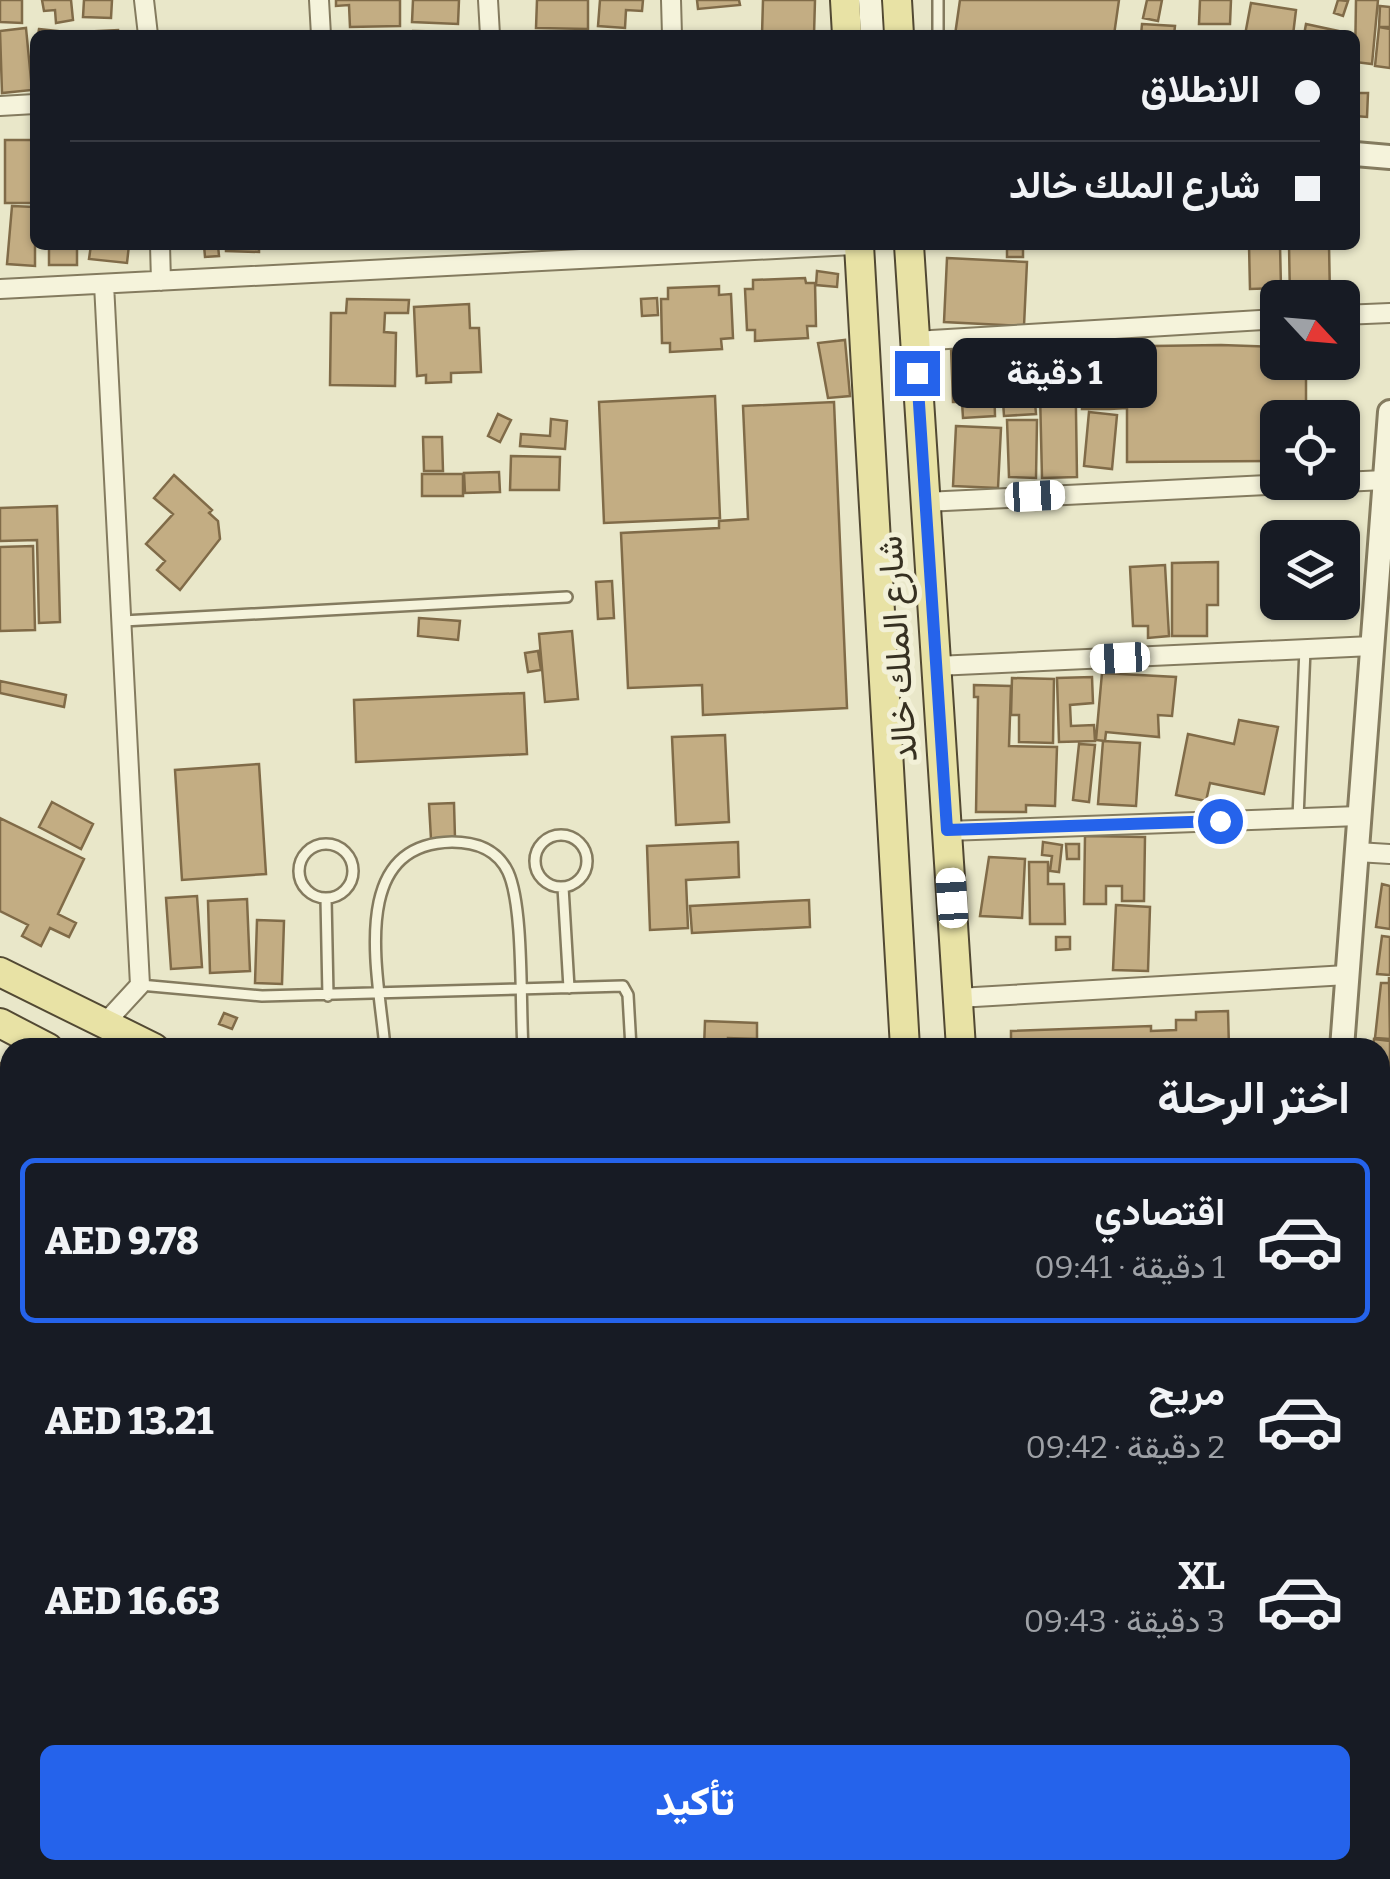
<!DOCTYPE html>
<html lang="ar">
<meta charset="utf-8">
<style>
body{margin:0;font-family:Bitter,Vazirmatn,serif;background:#20242c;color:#f1f3f6;direction:rtl;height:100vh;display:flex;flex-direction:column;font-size:38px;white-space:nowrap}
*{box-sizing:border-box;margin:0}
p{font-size:32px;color:#9ea1a6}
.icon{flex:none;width:55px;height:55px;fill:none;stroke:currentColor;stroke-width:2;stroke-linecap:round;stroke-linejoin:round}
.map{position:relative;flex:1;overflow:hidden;direction:ltr}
.side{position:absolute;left:0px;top:1038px;width:1390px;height:842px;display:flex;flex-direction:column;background:#171b24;border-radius:30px 30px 0 0;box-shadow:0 2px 8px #0004;direction:rtl}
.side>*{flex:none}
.hud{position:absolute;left:30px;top:30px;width:1330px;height:220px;border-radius:15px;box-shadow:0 2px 8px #0004;direction:rtl;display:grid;align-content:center;height:220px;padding:0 40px;background:#171b24}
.needle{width:65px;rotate:116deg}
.controls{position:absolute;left:1260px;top:280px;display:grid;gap:20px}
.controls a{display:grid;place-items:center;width:100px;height:100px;border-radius:15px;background:#171b24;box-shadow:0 2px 8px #0004;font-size:50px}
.end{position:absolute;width:45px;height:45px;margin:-22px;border:12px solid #2563eb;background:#fff;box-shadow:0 0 0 5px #fff}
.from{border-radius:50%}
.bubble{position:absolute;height:70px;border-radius:15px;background:#171b24;box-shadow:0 2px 8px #0004;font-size:32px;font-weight:800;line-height:70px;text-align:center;direction:rtl}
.car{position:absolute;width:30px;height:60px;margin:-30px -15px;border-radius:12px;box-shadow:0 0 8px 2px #0007;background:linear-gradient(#fff 24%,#345 0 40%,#fff 0 76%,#345 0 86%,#fff 0)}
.hud b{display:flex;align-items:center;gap:35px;height:95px;font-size:38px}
.hud b+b{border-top:2px solid #363941}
.hud i{width:25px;height:25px;background:#f1f3f6}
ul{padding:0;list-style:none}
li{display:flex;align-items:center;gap:30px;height:165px;margin:0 20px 15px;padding:0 20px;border:5px solid transparent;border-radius:15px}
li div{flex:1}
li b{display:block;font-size:38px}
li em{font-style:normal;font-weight:800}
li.active{border-color:#2563eb}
li>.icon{width:90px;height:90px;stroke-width:1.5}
h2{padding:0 40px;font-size:45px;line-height:120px}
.action{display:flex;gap:20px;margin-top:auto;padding:20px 40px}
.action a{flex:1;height:115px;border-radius:15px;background:#2563eb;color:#fff;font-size:40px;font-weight:800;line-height:115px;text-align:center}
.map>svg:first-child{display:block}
.building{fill:#c3ad83;stroke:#806b48;stroke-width:2.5}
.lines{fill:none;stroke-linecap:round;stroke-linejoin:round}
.service-casing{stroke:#847b5f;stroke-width:14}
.minor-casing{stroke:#847b5f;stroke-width:22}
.tertiary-casing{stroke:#847b5f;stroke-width:28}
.primary-casing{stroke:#524933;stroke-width:32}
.service{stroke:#f5f3db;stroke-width:9}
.minor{stroke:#f5f3db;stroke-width:18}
.tertiary{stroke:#f5f3db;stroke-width:22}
.primary{stroke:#e8e2a5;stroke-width:28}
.route{stroke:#2563eb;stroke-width:12}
.labels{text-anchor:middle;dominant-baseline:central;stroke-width:10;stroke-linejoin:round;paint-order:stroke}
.street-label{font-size:35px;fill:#363021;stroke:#f2f0d7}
</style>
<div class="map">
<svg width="1390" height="1879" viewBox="0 0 1390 1879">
<rect width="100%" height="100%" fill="#e9e7c9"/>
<!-- building -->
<path class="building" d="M0,0H22V23L0,22Z
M42,0H71L73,20L56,23L55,10L44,11Z
M84,0H112L111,18L83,17Z
M336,0H400V26L350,27L349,5L336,6Z
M413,0H459L458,24L412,22Z
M537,0H588V29L536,28Z
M600,0H643L642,11L626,10L625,28L598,26Z
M697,0H739L740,5L698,9Z
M763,0H815L814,35H762Z
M960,0H1119L1114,35H955Z
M1147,0H1162L1158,21L1143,18Z
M1200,0H1231L1230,24H1199Z
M1338,0L1348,1L1343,16L1334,13Z
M1356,0H1378L1372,64L1355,62Z
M1251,3L1296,10L1293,35H1245Z
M1380,6L1390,7V27H1379Z
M1142,24L1175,26L1174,35H1141Z
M1306,24L1343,32L1342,35H1304Z
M1379,27L1390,29V68L1375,66Z
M26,28L32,90L2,93L0,31Z
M39,29L76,33L75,35H38Z
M118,30V35H82L81,32Z
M413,31L464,32V35H412Z
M1355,93H1368L1367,117L1355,116Z
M5,140H34V203H5Z
M12,206L35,207V266L7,264Z
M49,245H77V265H49Z
M91,245H129L127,263L89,259Z
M204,245H218L219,256L205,257Z
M226,245H259V252L226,251Z
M1249,245H1280L1281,288L1250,289Z
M1289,245H1329L1330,298H1290Z
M1007,249H1023V257H1007Z
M947,258L1027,262L1024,326L944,322Z
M817,271L838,274L837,287L816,285Z
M805,278L806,283H815L816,326H807L808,338L755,341V330H747L745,289H753V280Z
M719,286V295L731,294L733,338L721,339L722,349L670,352V343H662L661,299H668V288Z
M657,298L658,315L642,316L641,299Z
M347,299L409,300L408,313H385L384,332L396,333L395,386L330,385L331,313H346Z
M469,304L470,328H479L481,372L451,373V382L426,383V375L417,376L414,307Z
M845,340L850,396L828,398L818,343Z
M993,345L995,416L963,418L962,402H953L951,347Z
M1221,345L1278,347V362H1300V373H1306V418H1278V461L1127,462V408L1111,409V388H1088L1087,360L1153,359V346Z
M1075,349L1077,477L1042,478L1039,350Z
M1031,353L1036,414L1004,416L1000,355Z
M1110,389V409H1082V390Z
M715,396L720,518L604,523L599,402Z
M834,402L847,708L703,715L702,685L628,688L621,533L719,528V521L748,519L743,406Z
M1089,412L1117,415L1112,469L1084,466Z
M498,414L511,420L500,442L488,436Z
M551,419L567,421L565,449L520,446L521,434L550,436Z
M1007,420H1037L1036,478L1009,477Z
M956,426L1001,428L998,488L953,486Z
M423,437H442L443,471H424Z
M511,456L560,457L559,490H510Z
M499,472L500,492L465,493L464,473Z
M422,474H463V496H422Z
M174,475L212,510L209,513L218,521L220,539L180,590L157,570L165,561L146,544L173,514L154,498Z
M57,506L60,622L39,623L37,540L0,541V508Z
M33,546L35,630L0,631V547Z
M1218,562V605H1207V636H1172V563Z
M1165,565L1169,636L1148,638V626H1133L1130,567Z
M612,581L614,618L598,619L596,582Z
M419,618L460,621L458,640L418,636Z
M572,631L578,699L545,702L539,634Z
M538,651L541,670L528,672L525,653Z
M1102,673L1176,677L1172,716L1158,715L1159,737L1106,732L1105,741L1096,740Z
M1092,677L1093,703L1070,705L1071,726L1094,725L1095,741L1059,742L1057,678Z
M1012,678L1054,679L1053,743L1019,742V715H1011Z
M0,681L66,695L64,707L0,693Z
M974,685L1011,686L1009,746L1057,747L1055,806L1026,805V812H976L978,697H974Z
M524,693L527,754L356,762L354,700Z
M1239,720L1278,727L1264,794L1210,783L1206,801L1176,795L1188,734L1234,744Z
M725,735L729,822L676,825L672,737Z
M1103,741L1140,743L1136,806L1098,804Z
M1079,744L1095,745L1089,802L1073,800Z
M259,764L266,874L182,880L175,770Z
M52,802L93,824L81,849L39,827Z
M454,803L455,838L431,839L429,804Z
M0,818L84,859L58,914L76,923L69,937L50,928L41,946L22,936L28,925L0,911Z
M1085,836L1145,837L1144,901H1122V886H1106V904H1084Z
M738,842L739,877L686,880L688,928L650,930L647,846Z
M1043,842L1062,845L1059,872L1050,871L1052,856L1042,855Z
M1066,844H1079V859H1067Z
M989,857L1025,859L1022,918L980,916Z
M1029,862H1048V884H1064L1065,924H1030Z
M1382,884L1390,886V929L1376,927Z
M197,896L202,967L171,969L166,898Z
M247,899L250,971L210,973L208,901Z
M809,900L810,927L692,933L690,906Z
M1116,905L1150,907L1148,971L1113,970Z
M257,920L284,921L282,984L255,983Z
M1382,936L1390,937V975L1377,974Z
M1056,937H1070V949L1056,950Z
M1389,977L1390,1039L1375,1038L1381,983H1389Z
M1228,1011L1229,1048H1011V1031L1151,1026V1031L1176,1030V1020H1196V1012Z
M224,1013L237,1018L232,1029L219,1024Z
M705,1021L757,1023V1039L728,1038V1048H704Z
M1374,1039L1390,1041V1071L1380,1069V1048H1373Z
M0,1063L10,1068V1109L0,1128Z
M1388,1077H1390V1118L1383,1117Z
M10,1127V1153L0,1147Z
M0,1154L10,1159V1190L0,1185Z
M1380,1170L1390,1171V1303L1380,1302Z
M0,1200L10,1205L0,1229Z
M0,1380L10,1385L7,1416L0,1412Z
M10,1444V1477L0,1472Z
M1390,1524V1649H1380V1525Z
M4,1538L10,1541V1573L0,1569Z
M5,1624L10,1627V1668L0,1663V1634Z
M0,1664L10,1669V1694L0,1689Z
M0,1693L10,1698L0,1724Z
M0,1767L10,1773V1794L4,1805L10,1808L8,1837L0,1833Z
M1386,1772H1390V1836H1383Z
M30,1870H68L87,1879H35L27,1875Z
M106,1870H158L154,1879H102Z
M166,1870H196L192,1879H162Z
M385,1870H506L523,1879H381Z
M656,1870H750L749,1879L719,1878L704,1871L700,1879H652Z
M811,1870H869L868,1879H810Z
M878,1870H922L923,1879H879Z
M1302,1870H1331V1879H1302Z
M1347,1870H1375L1374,1879H1347Z"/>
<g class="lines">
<defs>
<path id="service" d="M938,0V35
M123,621L567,597
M1298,818L1305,649
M535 861a26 26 0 1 1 52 0a26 26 0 1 1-52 0Z
M299 871a27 27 0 1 1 54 0a27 27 0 1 1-54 0Z
M563,887L569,988
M326,898L328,996
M140,985L262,996L623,986L628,995L631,1048
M385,1048C379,976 346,844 452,842C476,842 497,849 508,872C524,907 520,1005 523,1048
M1380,1327L1390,1328
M306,1870L314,1879"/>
<path id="minor" d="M144,0L148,35
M319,0L321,35
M488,0L490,35
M671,0L672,35
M0,106L35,104
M160,245L161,281
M104,284L140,985L105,1023
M0,289L853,245
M1342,315L1390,313
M915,341L1278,319
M1342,482L1385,480
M925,502L1329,482
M936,666L1372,646
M947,831L1359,816
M1357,852L1390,854
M958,998L1347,975
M0,1256L10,1261
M0,1295L10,1274
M0,1420L10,1425
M0,1590L10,1595
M0,1739L10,1720
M1380,1747L1390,1746
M0,1757L10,1763
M1282,1870V1879
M93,1879L97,1870
M530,1879L535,1870
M636,1879L640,1870"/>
<path id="tertiary" d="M870,0L872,35
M1355,154L1390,157
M1342,1048L1390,412
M577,1870L596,1879
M774,1870V1879
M324,1879L329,1870
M352,1879L357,1870"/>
<path id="primary" d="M845,0L847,35
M897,0L899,35
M859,245L905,1048
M909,245L961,1048
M0,972L154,1048
M0,1023L48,1048
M1380,1387L1390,1388
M1380,1435L1390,1436
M952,1870V1879
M1009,1870V1879"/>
</defs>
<!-- service casing -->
<use href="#service" class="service-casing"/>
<!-- minor casing -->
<use href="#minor" class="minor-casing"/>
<!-- tertiary casing -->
<use href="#tertiary" class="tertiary-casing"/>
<!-- primary casing -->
<use href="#primary" class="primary-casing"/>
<!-- service -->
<use href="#service" class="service"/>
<!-- minor -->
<use href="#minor" class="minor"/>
<!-- tertiary -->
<use href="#tertiary" class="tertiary"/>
<!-- primary -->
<use href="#primary" class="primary"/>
</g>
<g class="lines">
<!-- route -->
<path class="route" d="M917,373L947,830L1220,821"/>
</g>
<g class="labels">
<!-- street labels -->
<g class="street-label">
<text transform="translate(897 649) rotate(-94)">شارع الملك خالد</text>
</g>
</g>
</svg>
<div class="controls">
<a><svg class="needle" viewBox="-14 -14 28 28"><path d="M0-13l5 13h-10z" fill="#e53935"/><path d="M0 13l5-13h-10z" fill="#9ea1a6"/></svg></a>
<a><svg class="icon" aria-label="locate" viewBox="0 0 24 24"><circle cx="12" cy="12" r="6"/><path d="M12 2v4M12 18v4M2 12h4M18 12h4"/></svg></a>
<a><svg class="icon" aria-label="layers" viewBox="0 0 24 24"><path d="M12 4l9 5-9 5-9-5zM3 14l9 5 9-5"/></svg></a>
</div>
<i class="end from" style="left:1220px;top:821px"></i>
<i class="end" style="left:917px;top:373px"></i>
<div class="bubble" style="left:952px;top:338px;width:205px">1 دقيقة</div>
<i class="car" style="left:1035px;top:496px;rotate:87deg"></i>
<i class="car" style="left:1120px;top:658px;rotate:267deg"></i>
<i class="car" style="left:952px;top:898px;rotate:356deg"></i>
<div class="hud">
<b><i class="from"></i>الانطلاق</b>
<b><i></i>شارع الملك خالد</b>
</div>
<section class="side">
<h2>اختر الرحلة</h2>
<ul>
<li class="active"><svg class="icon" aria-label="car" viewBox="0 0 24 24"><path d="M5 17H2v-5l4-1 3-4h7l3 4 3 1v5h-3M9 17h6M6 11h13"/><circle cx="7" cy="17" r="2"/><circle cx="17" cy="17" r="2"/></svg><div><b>اقتصادي</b><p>1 دقيقة · 09:41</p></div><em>AED 9.78</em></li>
<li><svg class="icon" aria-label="car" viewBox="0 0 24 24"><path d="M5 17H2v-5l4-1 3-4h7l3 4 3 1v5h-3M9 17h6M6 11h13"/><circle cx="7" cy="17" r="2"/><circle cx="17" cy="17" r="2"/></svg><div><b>مريح</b><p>2 دقيقة · 09:42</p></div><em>AED 13.21</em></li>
<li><svg class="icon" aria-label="car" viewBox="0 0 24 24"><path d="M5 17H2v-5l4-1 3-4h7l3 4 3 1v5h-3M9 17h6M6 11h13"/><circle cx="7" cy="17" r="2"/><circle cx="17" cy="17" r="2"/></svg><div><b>XL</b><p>3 دقيقة · 09:43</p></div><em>AED 16.63</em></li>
</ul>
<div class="action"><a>تأكيد</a></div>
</section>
</div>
